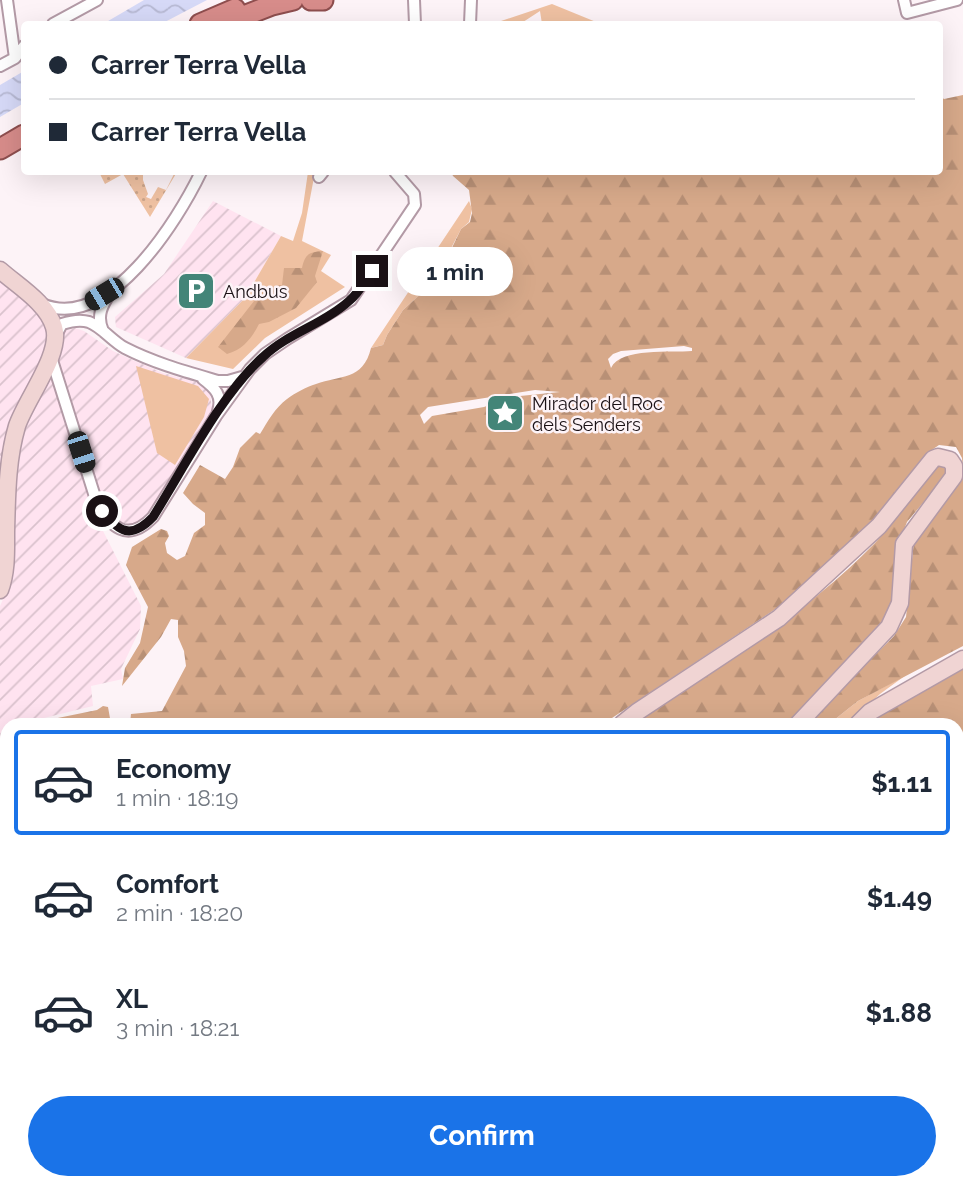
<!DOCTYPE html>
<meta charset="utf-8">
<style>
body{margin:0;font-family:Raleway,sans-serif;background:#f6f6f7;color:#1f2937;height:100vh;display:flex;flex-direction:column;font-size:26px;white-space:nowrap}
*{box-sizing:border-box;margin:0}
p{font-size:23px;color:#747a83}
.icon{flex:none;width:38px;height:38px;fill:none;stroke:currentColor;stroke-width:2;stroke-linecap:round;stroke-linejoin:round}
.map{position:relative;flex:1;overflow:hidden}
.drawer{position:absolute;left:0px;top:718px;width:964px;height:472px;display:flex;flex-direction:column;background:#fff;border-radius:21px 21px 0 0;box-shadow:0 7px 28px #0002}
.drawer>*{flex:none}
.top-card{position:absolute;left:21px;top:21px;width:922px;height:154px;border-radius:7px;box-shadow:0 7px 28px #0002;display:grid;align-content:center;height:154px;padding:0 28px;background:#fff}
.end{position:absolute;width:32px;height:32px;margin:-16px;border:9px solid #1a1115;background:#fff;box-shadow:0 0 0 4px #fff}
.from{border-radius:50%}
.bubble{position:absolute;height:49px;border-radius:24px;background:#fff;box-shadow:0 7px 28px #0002;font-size:23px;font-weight:700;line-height:49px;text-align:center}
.car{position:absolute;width:21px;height:42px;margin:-21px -10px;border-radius:9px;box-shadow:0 0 5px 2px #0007;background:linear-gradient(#222 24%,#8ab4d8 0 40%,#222 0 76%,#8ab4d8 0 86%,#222 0)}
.top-card b{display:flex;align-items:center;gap:24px;height:66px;font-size:26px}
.top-card b+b{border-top:2px solid #e0e1e3}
.top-card i{width:18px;height:18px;background:#1f2937}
ul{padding:12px 0 0;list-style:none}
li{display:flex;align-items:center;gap:21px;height:105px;margin:0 14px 10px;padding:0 14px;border:4px solid transparent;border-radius:7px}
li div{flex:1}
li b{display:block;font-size:26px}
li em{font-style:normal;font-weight:700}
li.selected{border-color:#1a73e8}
li>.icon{width:63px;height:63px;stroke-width:1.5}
.action{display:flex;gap:14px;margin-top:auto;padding:14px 28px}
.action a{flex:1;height:80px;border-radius:42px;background:#1a73e8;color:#fff;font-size:28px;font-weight:700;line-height:80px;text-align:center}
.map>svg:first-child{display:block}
.industrial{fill:url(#industrial-furrows)}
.grass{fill:#efc1a2}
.forest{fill:url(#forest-firs);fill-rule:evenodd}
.garden{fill:url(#garden-dots)}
.water{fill:url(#water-waves)}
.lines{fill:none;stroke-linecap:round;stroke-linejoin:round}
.stream{stroke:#d6d9f7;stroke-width:3.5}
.minor-casing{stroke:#b39aa6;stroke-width:14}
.tertiary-casing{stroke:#b39aa6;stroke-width:18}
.secondary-casing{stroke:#b39aa6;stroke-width:19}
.trunk-casing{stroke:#8e4e4e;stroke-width:23}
.minor{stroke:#fff;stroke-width:10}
.tertiary{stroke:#fff;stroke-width:14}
.secondary{stroke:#f0d4d3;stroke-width:16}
.trunk{stroke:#d78c8a;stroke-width:19}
.route{stroke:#1a1115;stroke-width:9}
.labels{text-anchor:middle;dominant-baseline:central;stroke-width:5;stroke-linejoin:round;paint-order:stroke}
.poi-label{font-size:18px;fill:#1a1115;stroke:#fdf3f7;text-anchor:start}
</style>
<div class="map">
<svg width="963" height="1190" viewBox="0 0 963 1190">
<defs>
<pattern id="industrial-furrows" width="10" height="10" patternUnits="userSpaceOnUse" patternTransform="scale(1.75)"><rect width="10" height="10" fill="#ffe3f0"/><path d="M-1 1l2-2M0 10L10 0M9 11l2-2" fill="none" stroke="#dac2cd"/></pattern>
<pattern id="forest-firs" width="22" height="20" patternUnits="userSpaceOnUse" patternTransform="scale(1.75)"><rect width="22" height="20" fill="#d7a98a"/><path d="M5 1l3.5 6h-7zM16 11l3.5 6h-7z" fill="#b89076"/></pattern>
<pattern id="garden-dots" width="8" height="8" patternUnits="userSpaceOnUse" patternTransform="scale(1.75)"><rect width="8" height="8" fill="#efc1a2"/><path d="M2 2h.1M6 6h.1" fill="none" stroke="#cca58b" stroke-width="1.8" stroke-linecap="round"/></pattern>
<pattern id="water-waves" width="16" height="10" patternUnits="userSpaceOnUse" patternTransform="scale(1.75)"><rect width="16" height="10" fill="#d6d9f7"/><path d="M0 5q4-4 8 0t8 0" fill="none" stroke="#b7b9d3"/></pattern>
</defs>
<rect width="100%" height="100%" fill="#fdf3f7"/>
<!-- industrial -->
<path class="industrial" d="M213,201L281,236L245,298L186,358L116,327L115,317L164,274Z
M0,279L37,311L45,324L48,348L0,500Z
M75,328L84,331L113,351L135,361L163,373L203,384L210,390L212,412L148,512L136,524L124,523L117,519L100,493L58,366L64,331Z
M48,379L52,381L92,503L100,518L97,519L141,606L140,629L121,669L123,679L91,686L93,706L44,718L42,724H7V769L0,770V606L9,586L14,559L17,460L27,421Z"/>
<!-- grass -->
<path class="grass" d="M552,4L601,24H542L540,11L520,24H492Z
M308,172H315L302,241L331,255L321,271L345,287L265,338L233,369L186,358L245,298L281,236L293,241L302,213Z
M469,201L472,209L469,222L461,229L447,256L424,291L403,310L387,335L383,345L371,348Z
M136,366L198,386L209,399L204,417L175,465L157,453Z
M906,675L880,694L848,724H829L858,701Z
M0,938L7,941V1018L0,1016Z"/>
<!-- forest -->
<path class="forest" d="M963,95V468L962,458L956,447L939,445L926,454L876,518L783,604L603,724H130L131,714L162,711L186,666L184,651L178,637V620L171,619L161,637L122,686L125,668L140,643L148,607L126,565L132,547L161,529L167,531L169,536L165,543L167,553L177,560L185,556L194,533L205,525V513L193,504L183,493L200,465L225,479L233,467L240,448L256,432L260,434C268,421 275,408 287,399C295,393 306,387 316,384C340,375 363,381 371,348L383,345L387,335L403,310L424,291L448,256L461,229L470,222L472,213L469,190L453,176L451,172H940V96L944,99ZM684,346L692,348V351C671,353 621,347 611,368L608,359L613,354L621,351ZM535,390L560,392L510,397L484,407L432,416L424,424L420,415L428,407Z
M323,251L315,276L317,282L296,308L269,322L259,324C252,338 243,350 227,354L218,347L261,292L270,287L282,285L284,268H302C305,254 309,252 323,251Z
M939,464L948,468L947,474L907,522L900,540L895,555L894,597L888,614L867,642L790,724H635L640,719C721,665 806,614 875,543C898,519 914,487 939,464Z
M963,475V646L858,701L829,724H807L894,636L906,617L914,541Z
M963,665V751L957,752V724H869L881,713Z
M103,706L108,707L111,724H47L48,720L97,710Z
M957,763H963V1128L957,1136Z
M0,1016L7,1018V1117L0,1112Z
M0,1147L7,1153V1183H23L18,1190L0,1188Z
M46,1183H440L432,1190H50Z
M500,1183H921L916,1190H493Z"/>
<!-- garden -->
<path class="garden" d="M99,172H143V180L148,194L146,197L151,199L158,187L166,190L175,172H177L150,217L123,174L105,184Z"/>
<!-- water -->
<path class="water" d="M144,0H207L161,24H103Z
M24,71V103L0,117V85Z"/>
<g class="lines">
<!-- stream -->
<path class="stream" d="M957,779L963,780
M0,917L7,925
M0,1125L7,1132
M39,1183L43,1190"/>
<defs>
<path id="minor" d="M7,0L15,58
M414,0L415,24
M904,0L907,13L957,0
M53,24L97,0
M470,24L471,0
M0,66L15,58L24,46
M319,177L323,172
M42,304C108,333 178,220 201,172
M103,331C96,316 102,305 111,292
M55,337L62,324C71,321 80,319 89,322C102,327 112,341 125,348C154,363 187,372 218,381H228L242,377
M51,357L96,500C110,527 127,544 153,517L216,416L250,369L265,354L287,339L351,300L415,205L414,194L395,172
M203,379C215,388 223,396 218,411"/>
<path id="tertiary" d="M480,1190L486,1183"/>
<path id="secondary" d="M0,270C18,286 47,303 54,327C62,354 26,399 17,426C7,460 7,496 6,532C6,551 7,571 0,590
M622,724L637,712L779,618L879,526L933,459L938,457L950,460L954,466V476L904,544L900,603L889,627L798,724
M858,724L870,712L963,659
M447,1190L456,1183"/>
<path id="trunk" d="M311,0H323
M200,24L235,9
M223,24L272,5L293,0
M0,149L24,135"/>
</defs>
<!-- minor casing -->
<use href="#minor" class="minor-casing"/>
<!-- tertiary casing -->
<use href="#tertiary" class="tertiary-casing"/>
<!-- secondary casing -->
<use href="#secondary" class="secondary-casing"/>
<!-- trunk casing -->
<use href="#trunk" class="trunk-casing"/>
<!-- minor -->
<use href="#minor" class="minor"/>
<!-- tertiary -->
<use href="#tertiary" class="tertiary"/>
<!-- secondary -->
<use href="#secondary" class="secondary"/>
<!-- trunk -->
<use href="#trunk" class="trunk"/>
</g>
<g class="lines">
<!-- route -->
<path class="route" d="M102,511C119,532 131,540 153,517C184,468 221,394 263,357C288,333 324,324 349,301C359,293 365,281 372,271"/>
</g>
<!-- icons -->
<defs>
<symbol id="parking-square" viewBox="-11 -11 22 22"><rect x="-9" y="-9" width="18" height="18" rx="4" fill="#438578" stroke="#fdf3f7"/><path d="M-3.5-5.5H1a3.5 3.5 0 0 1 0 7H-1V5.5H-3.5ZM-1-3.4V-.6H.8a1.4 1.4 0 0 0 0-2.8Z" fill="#fff"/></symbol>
<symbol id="sight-square" viewBox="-11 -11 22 22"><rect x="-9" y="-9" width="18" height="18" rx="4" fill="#438578" stroke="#fdf3f7"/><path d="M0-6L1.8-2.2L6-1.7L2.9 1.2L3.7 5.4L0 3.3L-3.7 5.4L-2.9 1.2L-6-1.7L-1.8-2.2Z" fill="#fff"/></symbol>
</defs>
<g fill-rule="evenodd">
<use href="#parking-square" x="174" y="269" width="44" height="44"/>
<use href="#sight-square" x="483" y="391" width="44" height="44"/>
</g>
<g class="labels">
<!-- poi labels -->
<g class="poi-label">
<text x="223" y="291">Andbus</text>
<text x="532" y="403">Mirador del Roc<tspan x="532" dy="21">dels Senders</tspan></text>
</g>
</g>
</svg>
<i class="end from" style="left:102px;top:511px"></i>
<i class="end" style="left:372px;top:271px"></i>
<div class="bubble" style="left:397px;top:247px;width:116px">1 min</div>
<i class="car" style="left:104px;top:294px;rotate:239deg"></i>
<i class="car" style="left:81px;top:452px;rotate:162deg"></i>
<div class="top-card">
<b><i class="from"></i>Carrer Terra Vella</b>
<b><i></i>Carrer Terra Vella</b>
</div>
<section class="drawer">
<ul>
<li class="selected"><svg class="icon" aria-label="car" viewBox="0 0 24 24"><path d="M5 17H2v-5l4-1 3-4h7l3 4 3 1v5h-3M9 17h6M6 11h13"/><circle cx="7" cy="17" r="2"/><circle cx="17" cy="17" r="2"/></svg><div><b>Economy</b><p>1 min · 18:19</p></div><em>$1.11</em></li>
<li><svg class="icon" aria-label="car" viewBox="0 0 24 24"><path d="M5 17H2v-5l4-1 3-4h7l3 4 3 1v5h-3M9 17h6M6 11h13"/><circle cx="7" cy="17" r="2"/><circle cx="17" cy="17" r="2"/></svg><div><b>Comfort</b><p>2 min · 18:20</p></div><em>$1.49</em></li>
<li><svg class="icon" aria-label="car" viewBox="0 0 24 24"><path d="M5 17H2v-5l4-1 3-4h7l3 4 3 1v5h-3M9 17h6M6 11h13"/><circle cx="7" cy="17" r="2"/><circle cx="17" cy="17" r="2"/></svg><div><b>XL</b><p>3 min · 18:21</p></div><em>$1.88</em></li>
</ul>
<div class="action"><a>Confirm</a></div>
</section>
</div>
